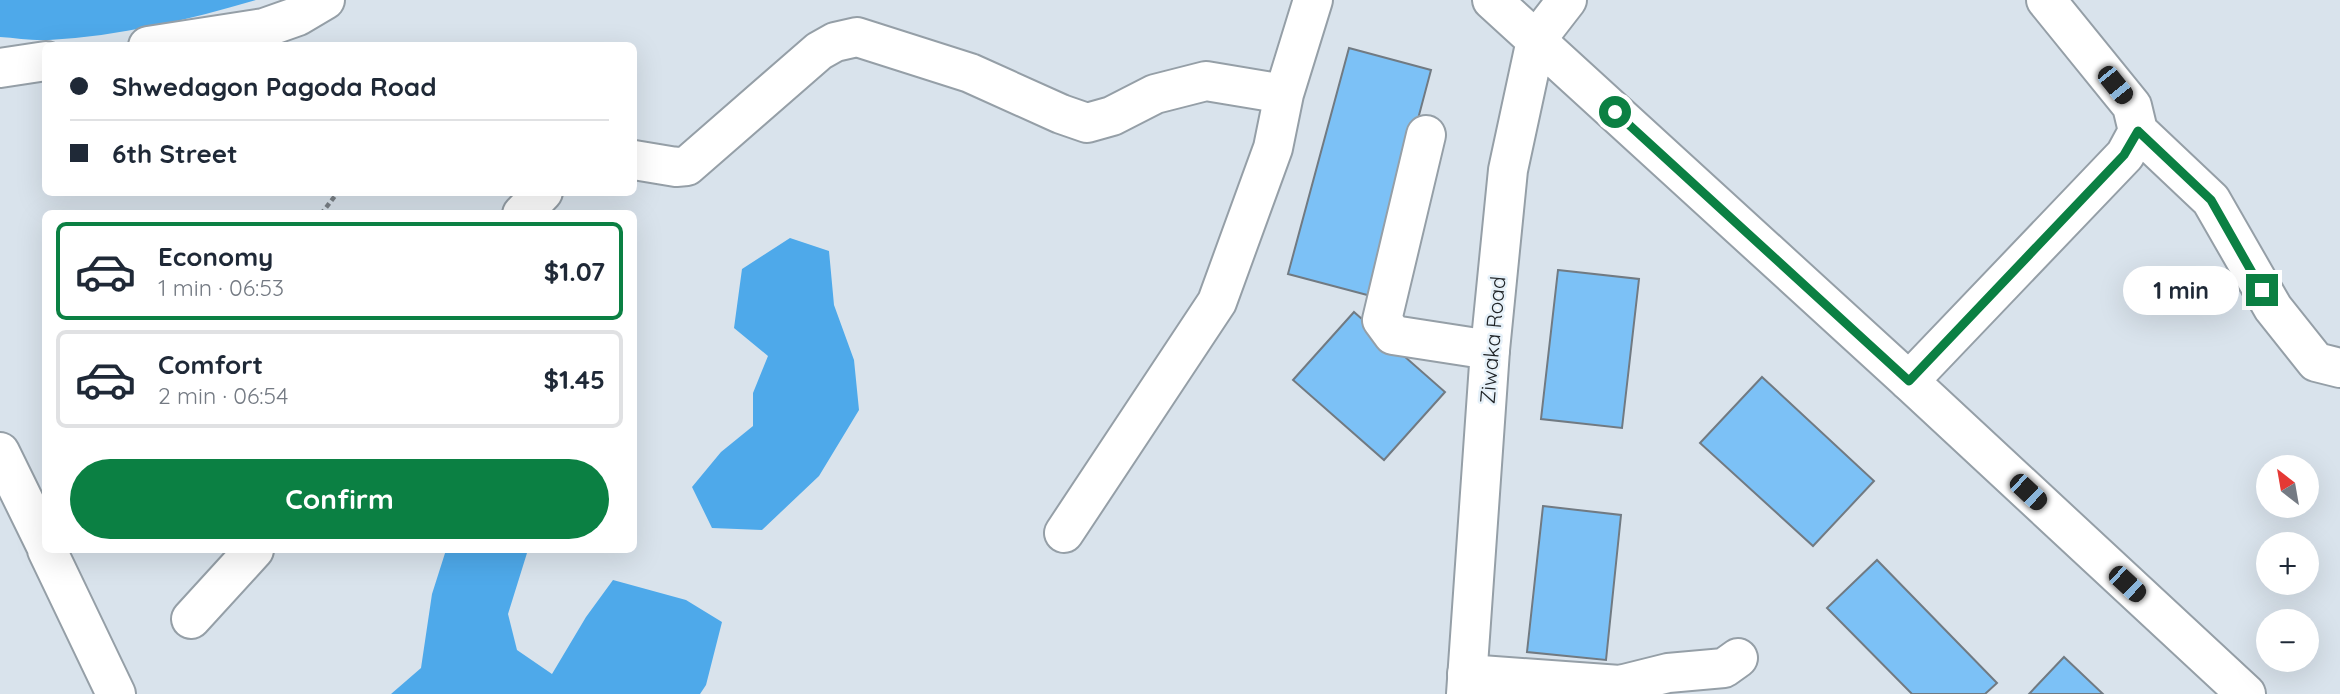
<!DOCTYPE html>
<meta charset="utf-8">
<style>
body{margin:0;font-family:Quicksand,sans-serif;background:#f6f6f7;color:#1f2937;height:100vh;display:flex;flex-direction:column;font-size:26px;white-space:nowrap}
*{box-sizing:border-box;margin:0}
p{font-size:23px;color:#747a83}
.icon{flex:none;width:38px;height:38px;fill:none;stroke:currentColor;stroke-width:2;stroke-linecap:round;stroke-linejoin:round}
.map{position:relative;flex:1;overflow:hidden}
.side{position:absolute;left:42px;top:210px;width:595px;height:343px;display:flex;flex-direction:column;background:#fff;border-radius:10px;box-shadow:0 7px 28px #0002}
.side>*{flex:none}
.top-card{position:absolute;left:42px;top:42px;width:595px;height:154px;border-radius:10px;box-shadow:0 7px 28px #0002;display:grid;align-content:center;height:154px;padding:0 28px;background:#fff}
.needle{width:46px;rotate:329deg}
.fabs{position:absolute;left:2256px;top:455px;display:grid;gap:14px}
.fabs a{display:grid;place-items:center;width:63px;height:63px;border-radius:50%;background:#fff;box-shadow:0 7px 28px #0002;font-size:35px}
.end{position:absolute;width:32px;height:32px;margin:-16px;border:9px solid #0b8043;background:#fff;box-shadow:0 0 0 4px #fff}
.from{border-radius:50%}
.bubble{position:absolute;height:49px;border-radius:24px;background:#fff;box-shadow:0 7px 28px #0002;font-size:23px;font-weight:800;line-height:49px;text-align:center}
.car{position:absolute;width:21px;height:42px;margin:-21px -10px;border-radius:9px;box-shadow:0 0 5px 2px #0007;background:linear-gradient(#222 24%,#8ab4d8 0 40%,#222 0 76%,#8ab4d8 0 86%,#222 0)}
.top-card b{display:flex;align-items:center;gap:24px;height:66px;font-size:26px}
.top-card b+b{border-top:2px solid #e0e1e3}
.top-card i{width:18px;height:18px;background:#1f2937}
ul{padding:12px 0 0;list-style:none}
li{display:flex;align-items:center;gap:21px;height:98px;margin:0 14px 10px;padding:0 14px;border:4px solid #e0e1e3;border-radius:10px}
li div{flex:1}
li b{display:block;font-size:26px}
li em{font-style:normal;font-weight:800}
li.active{border-color:#0b8043}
li>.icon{width:63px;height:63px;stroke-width:1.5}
.button{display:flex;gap:14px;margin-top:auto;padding:14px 28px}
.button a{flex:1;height:80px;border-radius:42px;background:#0b8043;color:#fff;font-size:28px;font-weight:800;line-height:80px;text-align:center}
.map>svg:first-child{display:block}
.water{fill:#4ea9ea}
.building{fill:#7cc1f6;stroke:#717a82;stroke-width:2}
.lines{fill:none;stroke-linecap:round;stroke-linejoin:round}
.minor-casing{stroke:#959fa7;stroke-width:42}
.major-casing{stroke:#959fa7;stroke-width:42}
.path{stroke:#7a8187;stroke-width:4.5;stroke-dasharray:5 3.5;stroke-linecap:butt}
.minor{stroke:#fff;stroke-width:38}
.major{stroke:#fff;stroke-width:38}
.route{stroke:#0b8043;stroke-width:9}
.labels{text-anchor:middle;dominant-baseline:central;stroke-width:5;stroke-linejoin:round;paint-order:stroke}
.street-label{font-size:21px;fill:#202427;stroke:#e6f1f9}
</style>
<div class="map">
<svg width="2340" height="694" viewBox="0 0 2340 694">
<rect width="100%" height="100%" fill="#d9e3ec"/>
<!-- water -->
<path class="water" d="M0,0H256C188,20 119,36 49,40C33,41 16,38 0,37Z
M790,238L829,251L834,305L854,360L859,410L819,476L762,530L712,528L692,487L721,452L753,426V393L768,356L734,328L742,269Z
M446,550H525L527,553L508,614L517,650L552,674L586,617L613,580L686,600L722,622L706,685L700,694H391L421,668L432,594Z"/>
<!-- building -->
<path class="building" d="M1349,48L1431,70L1371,296L1288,274Z
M1558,270L1639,279L1622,428L1541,419Z
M1354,312L1445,392L1384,460L1293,380Z
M1762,377L1874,481L1813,546L1700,443Z
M1543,506L1621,515L1606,660L1527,652Z
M1877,560L1997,683L1985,694H1912L1827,608Z
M2064,657L2103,694H2029Z"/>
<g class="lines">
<defs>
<path id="minor" d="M1536,40L1567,0
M148,46L264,28L298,16L325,0
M0,68L46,61
M2138,131L2211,200L2273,308L2316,362L2340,368
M1426,135L1382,320L1393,335L1490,350
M634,160L676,167L687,166L819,51L835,42L857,37L970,73L1061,114L1087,123L1112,116L1155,94L1206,81L1284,94
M522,214L543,192
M1909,381L2125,155L2138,131L2132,106L2046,0
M0,452L46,546
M1064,533L1217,302L1273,148L1284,94L1313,0
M47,550L116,694
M191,619L254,550
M1467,674L1620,685L1668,673L1724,668L1738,658"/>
<path id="major" d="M1492,0L1909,381L2246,694
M1466,694L1490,350L1508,170L1536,40"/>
</defs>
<!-- minor casing -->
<use href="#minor" class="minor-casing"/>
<!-- major casing -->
<use href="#major" class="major-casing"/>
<!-- path -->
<path class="path" d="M321,214L338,192"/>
<!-- minor -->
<use href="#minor" class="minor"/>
<!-- major -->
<use href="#major" class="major"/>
</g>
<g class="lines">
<!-- route -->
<path class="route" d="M1615,112L1909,381L2124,155L2138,131L2211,200L2262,290"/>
</g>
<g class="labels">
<!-- street labels -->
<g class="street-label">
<text transform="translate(1492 340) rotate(-85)">Ziwaka Road</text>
</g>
</g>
</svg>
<div class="fabs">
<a><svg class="needle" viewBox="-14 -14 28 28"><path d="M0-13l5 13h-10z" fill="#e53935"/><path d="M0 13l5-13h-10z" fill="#747a83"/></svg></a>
<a>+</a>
<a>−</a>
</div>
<i class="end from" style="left:1615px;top:112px"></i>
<i class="end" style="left:2262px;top:290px"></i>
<div class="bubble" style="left:2123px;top:266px;width:116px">1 min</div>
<i class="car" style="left:2115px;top:85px;rotate:141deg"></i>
<i class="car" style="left:2028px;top:492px;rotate:133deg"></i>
<i class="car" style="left:2127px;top:584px;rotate:133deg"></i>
<div class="top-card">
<b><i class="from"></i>Shwedagon Pagoda Road</b>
<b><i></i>6th Street</b>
</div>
<section class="side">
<ul>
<li class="active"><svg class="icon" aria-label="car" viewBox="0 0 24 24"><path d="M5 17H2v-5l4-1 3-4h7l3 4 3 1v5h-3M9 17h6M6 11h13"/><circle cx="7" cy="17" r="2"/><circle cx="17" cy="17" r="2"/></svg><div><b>Economy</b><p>1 min · 06:53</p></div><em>$1.07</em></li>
<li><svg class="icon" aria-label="car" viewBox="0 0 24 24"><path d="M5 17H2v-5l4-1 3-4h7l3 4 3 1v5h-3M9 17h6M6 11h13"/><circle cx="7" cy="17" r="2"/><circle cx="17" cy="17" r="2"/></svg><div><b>Comfort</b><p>2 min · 06:54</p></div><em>$1.45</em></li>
</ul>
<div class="button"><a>Confirm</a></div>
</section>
</div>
